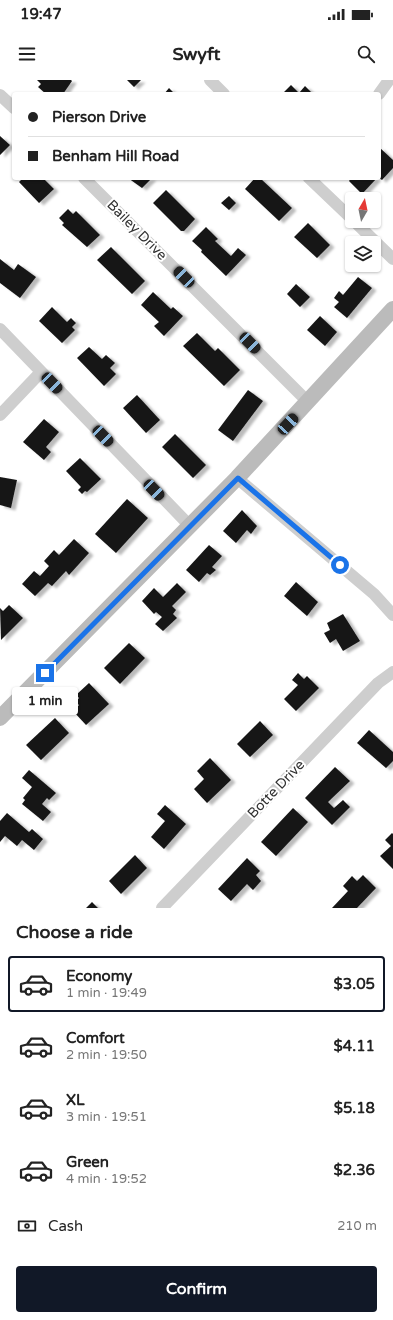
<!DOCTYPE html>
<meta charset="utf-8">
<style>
body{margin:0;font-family:"Varela Round",sans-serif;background:#f6f6f6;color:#222;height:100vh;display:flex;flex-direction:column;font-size:15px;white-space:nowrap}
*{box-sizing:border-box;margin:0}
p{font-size:13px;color:#767676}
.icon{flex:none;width:22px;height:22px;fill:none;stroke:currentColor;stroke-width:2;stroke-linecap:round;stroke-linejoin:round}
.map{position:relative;height:828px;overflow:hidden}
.drawer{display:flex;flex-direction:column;background:#fff;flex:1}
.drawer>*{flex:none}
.top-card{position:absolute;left:12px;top:12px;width:369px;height:88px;border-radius:4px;box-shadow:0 1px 3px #0004;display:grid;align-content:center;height:88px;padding:0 16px;background:#fff}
.needle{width:26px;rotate:9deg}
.controls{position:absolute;left:345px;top:112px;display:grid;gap:8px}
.controls a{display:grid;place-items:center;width:36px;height:36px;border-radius:4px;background:#fff;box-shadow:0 1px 3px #0004;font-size:20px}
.end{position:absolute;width:18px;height:18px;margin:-9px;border:5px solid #1a73e8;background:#fff;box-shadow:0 0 0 2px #fff}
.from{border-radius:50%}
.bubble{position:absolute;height:28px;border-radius:4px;background:#fff;box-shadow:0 1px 3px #0004;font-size:13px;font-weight:700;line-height:28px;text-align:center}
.car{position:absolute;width:12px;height:24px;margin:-12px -6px;border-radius:5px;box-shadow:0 0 3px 1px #0007;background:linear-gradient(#222 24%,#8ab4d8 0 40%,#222 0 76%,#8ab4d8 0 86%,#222 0)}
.top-card b{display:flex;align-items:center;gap:14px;height:38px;font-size:15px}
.top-card b+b{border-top:1px solid #e0e0e0}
.top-card i{width:10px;height:10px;background:#222}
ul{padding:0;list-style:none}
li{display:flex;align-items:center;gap:12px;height:56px;margin:0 8px 6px;padding:0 8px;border:2px solid transparent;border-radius:4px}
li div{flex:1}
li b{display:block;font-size:15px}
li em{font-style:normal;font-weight:700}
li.on{border-color:#111827}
li>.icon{width:36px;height:36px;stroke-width:1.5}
h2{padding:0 16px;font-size:18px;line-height:48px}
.pay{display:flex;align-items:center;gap:10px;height:44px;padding:0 16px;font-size:15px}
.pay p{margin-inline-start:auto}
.cta{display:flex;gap:8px;margin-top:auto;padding:8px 16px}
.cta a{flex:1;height:46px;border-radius:4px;background:#111827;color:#fff;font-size:16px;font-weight:700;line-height:46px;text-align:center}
.status{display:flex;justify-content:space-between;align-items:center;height:28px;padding:0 20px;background:#fff;direction:ltr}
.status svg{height:11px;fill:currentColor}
header{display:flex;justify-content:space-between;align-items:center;height:52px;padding:0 16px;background:#fff;font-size:18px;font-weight:700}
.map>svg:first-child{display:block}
.building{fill:#181818;filter:url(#shadow)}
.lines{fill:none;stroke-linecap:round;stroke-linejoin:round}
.street{stroke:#cecece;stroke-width:12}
.secondary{stroke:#bbb;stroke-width:16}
.route{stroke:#1a73e8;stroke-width:5}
.labels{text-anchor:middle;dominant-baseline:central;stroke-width:4;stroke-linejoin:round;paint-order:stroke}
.street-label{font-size:14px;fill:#313131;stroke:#fff}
</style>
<div class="status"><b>19:47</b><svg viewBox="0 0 49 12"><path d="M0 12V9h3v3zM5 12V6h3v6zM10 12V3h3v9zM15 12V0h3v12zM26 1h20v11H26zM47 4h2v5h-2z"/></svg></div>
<header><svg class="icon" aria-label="menu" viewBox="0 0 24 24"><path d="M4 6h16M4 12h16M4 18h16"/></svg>Swyft<svg class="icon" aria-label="search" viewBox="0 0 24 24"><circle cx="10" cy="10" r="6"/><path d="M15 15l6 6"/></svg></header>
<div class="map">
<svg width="393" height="828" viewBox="0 0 393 828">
<defs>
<filter id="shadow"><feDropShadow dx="4.5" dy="2.5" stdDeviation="1" flood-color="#0004"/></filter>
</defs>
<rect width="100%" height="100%" fill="#fff"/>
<!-- building -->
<path class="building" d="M37,0H71L72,1L63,14H46L38,7L41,4Z
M127,0H141L134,7Z
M291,5L299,13L305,6L313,14H282Z
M169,8L175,14H164Z
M0,56L10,65L0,75Z
M379,67L393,80V88L382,100L379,98Z
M23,98H43L54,109L39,123L19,102Z
M128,98H152L142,108Z
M255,98H260L292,128L279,141L245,109Z
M351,98H377L362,114L349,101Z
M166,110L195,139L184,151H181L153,123Z
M229,116L236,123L229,130L221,123Z
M68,129L73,134L76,131L100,155L87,167L62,145L64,143L59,138Z
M308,143L330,165L317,178L294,157Z
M206,147L218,159L215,161L231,176L238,168L246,175L226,196L201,172L202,170L192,161Z
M111,167L145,201L132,214L97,180Z
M0,179L14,190L18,184L36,197L20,218L0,203Z
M358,197L372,208L347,238L334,227L339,222L334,218L339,211L343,215Z
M296,204L310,217L300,227L287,214Z
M153,212L171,229L173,227L183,236L164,256L154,246L159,242L141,225Z
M52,227L67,242L71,238L76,243L72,247L75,250L62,263L39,241Z
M320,236L337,252L325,266L307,250Z
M197,253L215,271L218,268L240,290L224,306L183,266Z
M89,267L102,279L106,275L115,283L110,288L116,294L104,306L77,278Z
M248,310L263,321L233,361L218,350Z
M137,315L160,340L146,353L123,328Z
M44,339L59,352L46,367L51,372L44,380L23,362Z
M175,354L206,385L193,398L162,367Z
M80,378L101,399L87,412L85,411L82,414L78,410L81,407L66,391Z
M0,397L17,400L11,428L0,425Z
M127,419L148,438L116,473L95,454Z
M242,430L257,446L251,454L247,450L236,463L223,451Z
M74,459L89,473L69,495L66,491L52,506L48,503L35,516L22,504L34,491L40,496L49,486L44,481L54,470L59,475Z
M209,465L222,476L212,487L216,490L210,495L207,493L199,502L186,490Z
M296,502L318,522L307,536L284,516Z
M177,503L186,512L172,526L176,530L173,534L177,538L163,551L155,544L162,537L156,532L154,534L142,521L154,508L163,517Z
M9,525L23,538L1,560L0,528L3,531Z
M343,534L360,561L343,571L336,559L330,563L324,553L330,550L327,543Z
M129,563L145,578L120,604L104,588Z
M298,593L304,599L307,596L319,608L296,631L284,619L298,605L292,600Z
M89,603L109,624L86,645L73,631L79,625L75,622L79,618L76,615Z
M55,638L69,653L41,680L26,665Z
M260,641L273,655L250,677L237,664Z
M369,650L393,672V681L386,688L357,663Z
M210,678L231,700L207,723L194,709L204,699L197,691Z
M335,687L350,701L328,722L334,728L343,720L350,727L332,745L305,718Z
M29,690L56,713L49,720L47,718L42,724L51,732L43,741L22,724L25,720L23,718L32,707L22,698Z
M165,725L186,744L164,769L151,757L165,741L157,734Z
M293,728L308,742L276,776L261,762Z
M7,733L29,752L32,749L43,759L34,770L22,760L17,766L5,756L0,762V741Z
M392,753L393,754V789L380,776L391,766L385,760Z
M135,775L147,788L121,814L109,801Z
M247,778L260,791L256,795L261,801L253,810L247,804L231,821L218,809Z
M363,795L376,808L357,828H332L348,811L343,806L352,796L357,801Z
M92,822L98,828H86Z"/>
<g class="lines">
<!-- street -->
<path class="street" d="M210,0L224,14
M379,14L389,0
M0,15L14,28
M84,98L308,322
M309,98L352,139
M354,141L393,179
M0,249L190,446
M0,335L41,292
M237,398L374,514L393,535
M162,828L378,603L393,592"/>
<!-- secondary -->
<path class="secondary" d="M0,638L237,398L393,229"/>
</g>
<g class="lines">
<!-- route -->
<path class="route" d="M45,593L238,398L340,485"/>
</g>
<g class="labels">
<!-- street labels -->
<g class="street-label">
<text transform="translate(137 150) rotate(45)">Bailey Drive</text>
<text transform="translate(276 709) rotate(-46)">Botte Drive</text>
</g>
</g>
</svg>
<div class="controls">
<a><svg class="needle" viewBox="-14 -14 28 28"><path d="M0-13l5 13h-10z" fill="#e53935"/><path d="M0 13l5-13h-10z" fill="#767676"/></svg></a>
<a><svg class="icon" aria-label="layers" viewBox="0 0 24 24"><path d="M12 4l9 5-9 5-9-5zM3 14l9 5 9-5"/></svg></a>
</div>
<i class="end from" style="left:340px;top:485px"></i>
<i class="end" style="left:45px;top:593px"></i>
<div class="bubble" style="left:12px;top:607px;width:66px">1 min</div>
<i class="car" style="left:184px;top:197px;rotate:315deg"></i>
<i class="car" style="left:250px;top:263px;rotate:135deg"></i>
<i class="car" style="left:52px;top:303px;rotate:136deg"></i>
<i class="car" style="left:288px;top:344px;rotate:43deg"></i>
<i class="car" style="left:103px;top:356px;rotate:136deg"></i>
<i class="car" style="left:154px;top:410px;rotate:136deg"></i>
<div class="top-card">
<b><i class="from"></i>Pierson Drive</b>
<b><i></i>Benham Hill Road</b>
</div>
</div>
<section class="drawer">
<h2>Choose a ride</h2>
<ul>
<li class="on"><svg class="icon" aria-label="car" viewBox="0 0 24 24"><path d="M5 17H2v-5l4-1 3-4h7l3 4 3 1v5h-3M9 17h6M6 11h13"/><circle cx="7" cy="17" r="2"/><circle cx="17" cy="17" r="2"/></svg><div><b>Economy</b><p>1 min · 19:49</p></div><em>$3.05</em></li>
<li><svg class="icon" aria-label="car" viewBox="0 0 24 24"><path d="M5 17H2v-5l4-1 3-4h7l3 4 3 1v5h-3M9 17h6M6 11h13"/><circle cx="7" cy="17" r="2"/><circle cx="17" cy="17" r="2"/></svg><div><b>Comfort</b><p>2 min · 19:50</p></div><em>$4.11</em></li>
<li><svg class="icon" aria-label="car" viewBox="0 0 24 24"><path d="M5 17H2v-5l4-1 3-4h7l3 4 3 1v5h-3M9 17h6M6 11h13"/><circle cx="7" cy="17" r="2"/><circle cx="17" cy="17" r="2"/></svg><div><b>XL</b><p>3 min · 19:51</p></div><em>$5.18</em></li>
<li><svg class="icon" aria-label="car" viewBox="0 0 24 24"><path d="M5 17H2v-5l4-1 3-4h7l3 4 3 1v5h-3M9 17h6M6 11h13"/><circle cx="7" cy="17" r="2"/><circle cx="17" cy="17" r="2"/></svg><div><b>Green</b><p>4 min · 19:52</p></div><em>$2.36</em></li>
</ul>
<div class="pay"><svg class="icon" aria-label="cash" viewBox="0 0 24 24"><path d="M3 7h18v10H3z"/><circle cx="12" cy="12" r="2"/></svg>Cash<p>210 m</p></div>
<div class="cta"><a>Confirm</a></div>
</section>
